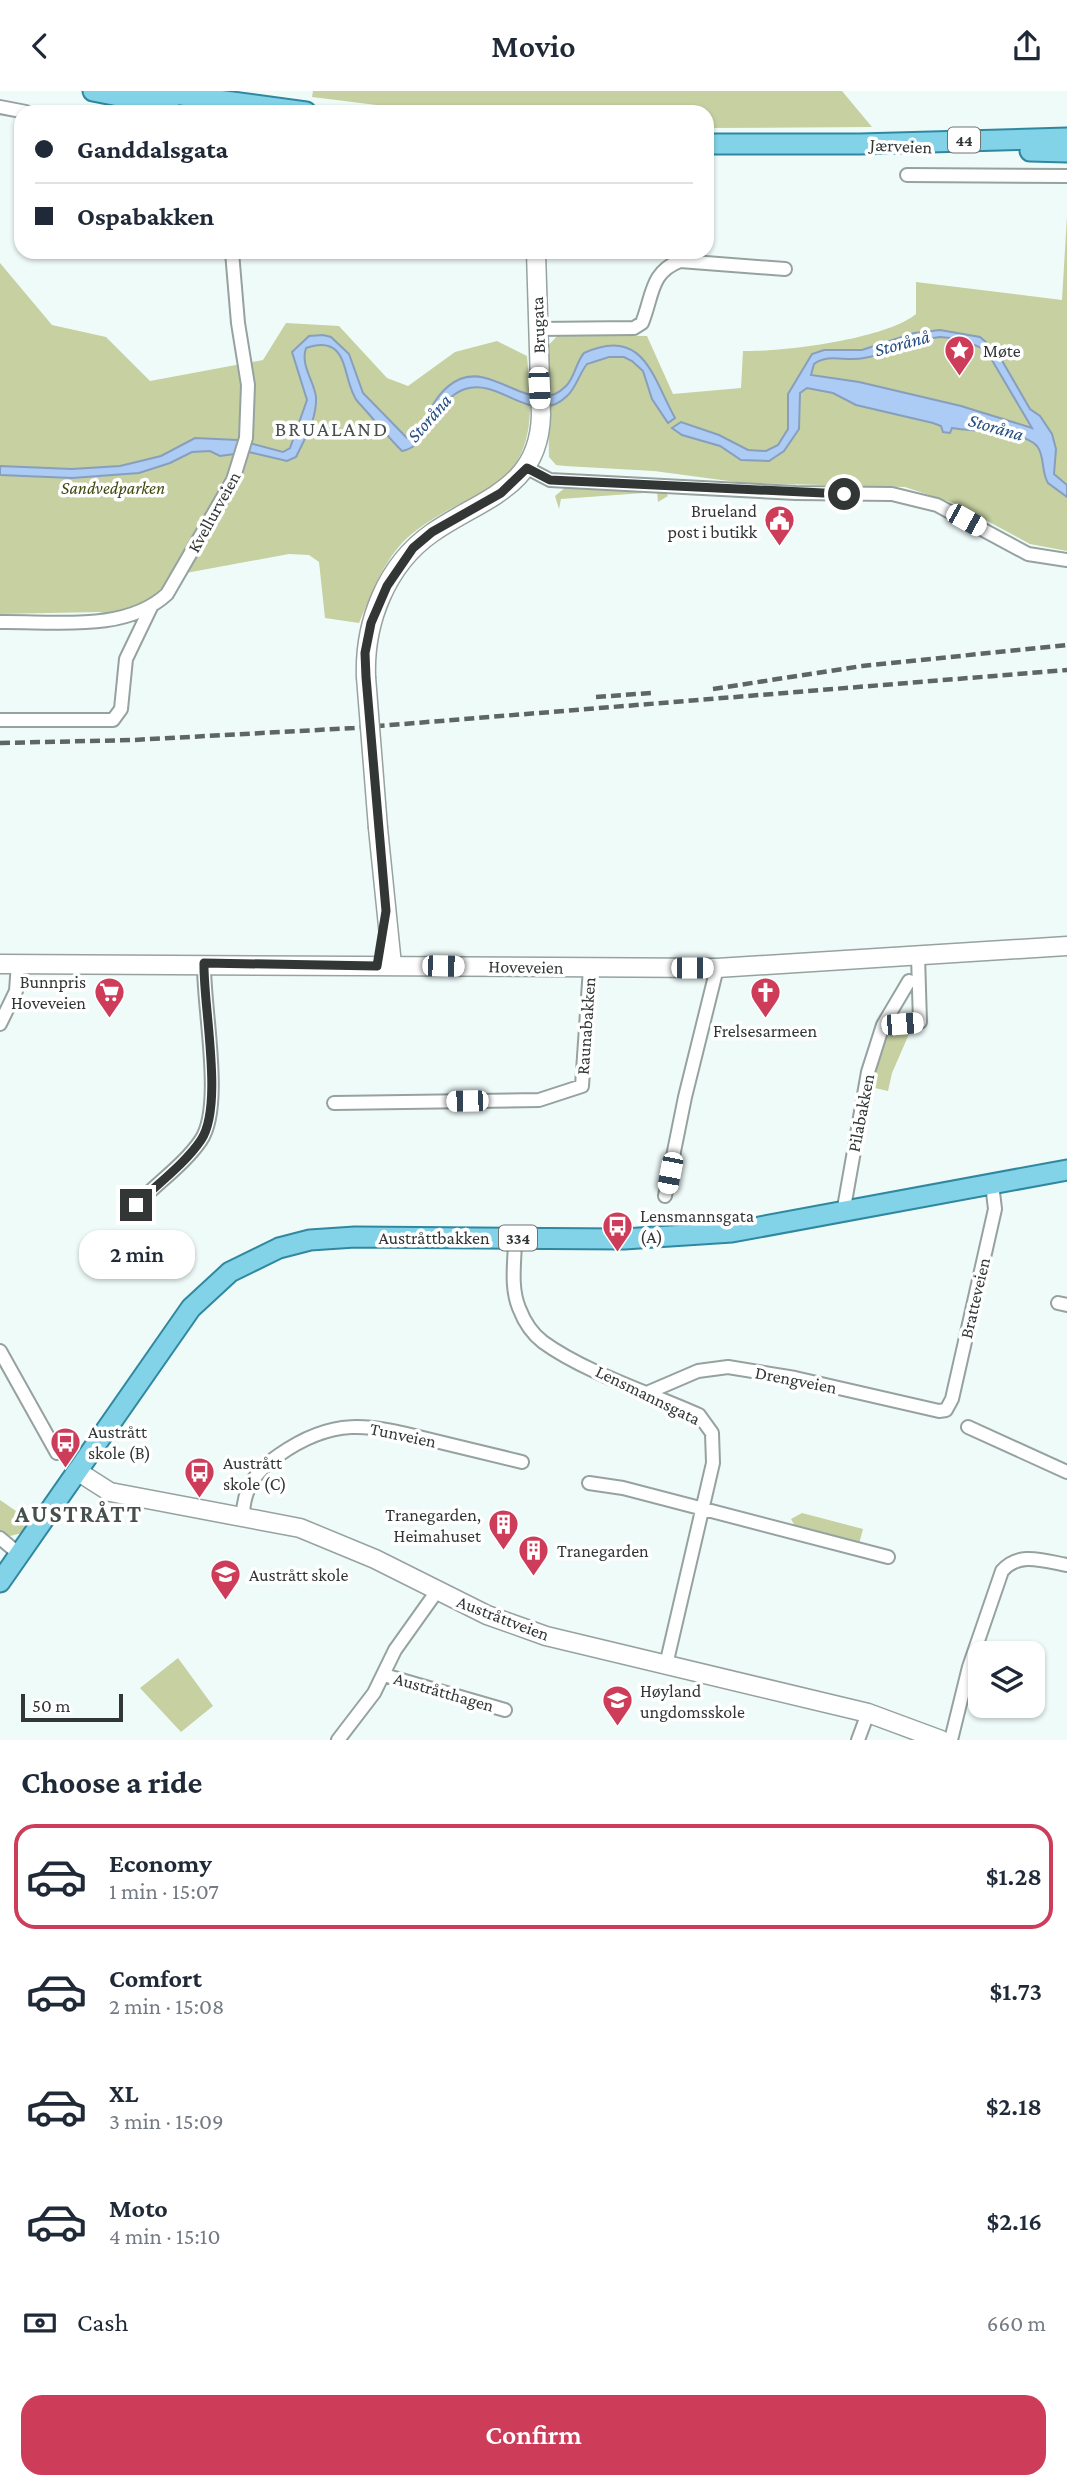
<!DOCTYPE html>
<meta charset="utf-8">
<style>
body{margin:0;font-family:"Crimson Pro",serif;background:#f2f2f3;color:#1f2937;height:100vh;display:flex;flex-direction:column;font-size:26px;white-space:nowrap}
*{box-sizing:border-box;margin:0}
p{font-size:23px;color:#747a83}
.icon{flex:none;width:38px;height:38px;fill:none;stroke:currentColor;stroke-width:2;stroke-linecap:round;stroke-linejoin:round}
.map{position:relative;height:1649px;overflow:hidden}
.sheet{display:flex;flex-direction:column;background:#fff;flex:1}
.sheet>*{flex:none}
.banner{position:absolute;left:14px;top:14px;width:700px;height:154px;border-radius:21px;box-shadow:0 2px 5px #0004;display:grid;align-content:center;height:154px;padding:0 21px;background:#fff}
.tools{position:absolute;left:968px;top:1550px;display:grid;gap:14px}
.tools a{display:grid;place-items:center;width:77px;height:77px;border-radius:14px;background:#fff;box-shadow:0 2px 5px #0004;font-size:35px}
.scale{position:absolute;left:21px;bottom:18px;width:102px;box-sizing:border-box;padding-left:7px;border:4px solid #323736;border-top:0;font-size:19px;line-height:24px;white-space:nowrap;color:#323736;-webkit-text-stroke:5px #fff;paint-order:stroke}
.end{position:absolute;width:32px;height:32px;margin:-16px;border:9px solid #323736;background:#fff;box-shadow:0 0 0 4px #fff}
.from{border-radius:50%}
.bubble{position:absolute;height:49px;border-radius:21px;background:#fff;box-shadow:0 2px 5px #0004;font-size:23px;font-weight:600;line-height:49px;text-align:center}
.car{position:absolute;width:21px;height:42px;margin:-21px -10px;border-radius:9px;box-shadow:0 0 5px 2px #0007;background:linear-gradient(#fff 24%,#345 0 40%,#fff 0 76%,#345 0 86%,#fff 0)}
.banner b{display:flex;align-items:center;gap:24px;height:66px;font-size:26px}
.banner b+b{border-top:2px solid #e0e1e3}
.banner i{width:18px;height:18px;background:#1f2937}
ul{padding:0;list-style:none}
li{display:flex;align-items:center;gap:21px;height:105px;margin:0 14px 10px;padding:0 7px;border:4px solid transparent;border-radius:21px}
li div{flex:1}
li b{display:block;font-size:26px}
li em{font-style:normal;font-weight:600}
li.active{border-color:#cd3d59}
li>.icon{width:63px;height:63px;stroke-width:1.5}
h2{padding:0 21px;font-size:32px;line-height:84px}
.pay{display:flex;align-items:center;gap:18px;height:77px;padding:0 21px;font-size:26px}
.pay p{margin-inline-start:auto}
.action{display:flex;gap:14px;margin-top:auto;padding:14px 21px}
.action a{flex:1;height:80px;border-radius:21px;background:#cd3d59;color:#fff;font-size:28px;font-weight:600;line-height:80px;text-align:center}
header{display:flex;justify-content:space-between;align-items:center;height:91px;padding:0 21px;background:#fff;font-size:32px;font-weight:600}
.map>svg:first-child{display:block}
.green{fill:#c6d0a1}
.water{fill:#accbf5;stroke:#879fbc;stroke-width:2;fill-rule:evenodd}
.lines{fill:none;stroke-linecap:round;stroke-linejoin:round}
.street-casing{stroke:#96a2a0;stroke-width:16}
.secondary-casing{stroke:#96a2a0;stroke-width:21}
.primary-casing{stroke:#3088a0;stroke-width:23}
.street{stroke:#fff;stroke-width:12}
.secondary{stroke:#fff;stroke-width:18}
.primary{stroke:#82d2e8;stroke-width:19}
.rail{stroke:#5e6564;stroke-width:4.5;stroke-dasharray:10 5;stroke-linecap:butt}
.secondary-bridge-casing{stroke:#96a2a0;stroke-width:21;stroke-linecap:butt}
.secondary-bridge{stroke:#fff;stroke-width:18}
.route{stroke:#323736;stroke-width:9}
.labels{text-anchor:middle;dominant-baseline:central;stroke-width:7;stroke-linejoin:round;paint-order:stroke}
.shield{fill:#fff;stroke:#707372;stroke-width:2}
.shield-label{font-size:16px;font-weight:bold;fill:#323736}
.street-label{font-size:18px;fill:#323736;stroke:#fff}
.poi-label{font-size:18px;fill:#323736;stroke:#fff;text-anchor:start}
.park-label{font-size:18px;font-style:italic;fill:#40480f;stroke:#fff}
.water-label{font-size:19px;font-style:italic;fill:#244d80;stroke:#fff}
.quarter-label{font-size:21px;letter-spacing:2px;fill:#46514f;stroke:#fff}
.district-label{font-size:24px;font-weight:bold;letter-spacing:2px;fill:#46514f;stroke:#fff}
</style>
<header><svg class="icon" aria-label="back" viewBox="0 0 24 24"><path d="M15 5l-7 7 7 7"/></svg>Movio<svg class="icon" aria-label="share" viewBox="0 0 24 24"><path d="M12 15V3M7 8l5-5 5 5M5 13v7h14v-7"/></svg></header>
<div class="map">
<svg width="1067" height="1649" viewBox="0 0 1067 1649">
<rect width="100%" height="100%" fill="#effbf9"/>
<!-- green -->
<path class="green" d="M313,0H842L872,36L707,37V21H433L312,6Z
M1067,125V460L1030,453L956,413L905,396L744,392L654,380L565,375L556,374L549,366L547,256L558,244L647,245L673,303L741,297L743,260C783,261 886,248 916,223V191L1062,209Z
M0,172L52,234L106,246L150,290L263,269L286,232L339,235L387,287L408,295L455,261L497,250L527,265C531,312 538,360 497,393C483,403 465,410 450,418C434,427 414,439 402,452C381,475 371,505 359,532L325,527L319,471L309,464L289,463L186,482L174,504L113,524L99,521L0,523Z
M567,395L664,399L668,405L658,411L657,401L561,408L559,418L555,405Z
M891,941L909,943L892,982L888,1000L875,997L871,987L885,945Z
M0,1409L32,1431L22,1442L10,1445L0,1441Z
M802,1422L863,1438L859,1453L796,1437L791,1428Z
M178,1567L213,1615L181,1641L140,1597Z"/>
<!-- water -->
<path class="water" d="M940,239L980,246L997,261L1030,318L1040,325L1052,343L1056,358L1054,383L1067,394V406L1048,392C1041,381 1045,365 1037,355C1023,339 973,341 952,337L950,342L943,341L941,335L933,332L856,314L833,302L807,297L800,302L799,338L784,360L769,370L741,369L720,355L682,344L672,337L681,331L719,344L748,359L766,360L778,354L788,338V303L812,263L824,259H862L914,242ZM940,246L961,248L986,259L1032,337L961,315L859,291L811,284L814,273C829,262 846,271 864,267C890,263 913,249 940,246Z
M323,244L331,246L349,263L363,302L407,347C428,337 429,302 460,288C496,273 534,328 566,295C575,286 576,271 584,262C644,234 653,288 675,327L668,332L652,308L643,280L632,270L624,266H609L587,273C579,283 576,297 567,305C533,338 501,286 465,298C432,309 432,355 402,360C386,344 373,327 358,311C341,292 352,241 306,257C300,274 314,290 316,306C317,328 305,347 296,366L287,370L249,361L220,365L210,360L192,361L170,372L139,382L72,387L0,384V375L72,378L120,375L161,365L195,347L238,349L283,361L290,357L307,309L292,261L309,245Z"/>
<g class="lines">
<defs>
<path id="street" d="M0,16L26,21
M907,84L1067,85
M538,238L634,237L642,232C653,205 650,181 680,170L785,178
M527,377L550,389L796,402L892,403L937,414L1028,463L1067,469
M0,531C53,530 125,542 167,503L233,389L246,347L248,294L238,232L232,161
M0,629H113L121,618L126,568L151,516
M0,933L16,900L18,872
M883,934L909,890
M334,1012L539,1009L582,995L590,877
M665,1105L685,1006L717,877
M845,1111L868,981L883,934L920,931L918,865
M136,1114C156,1093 185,1073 201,1049C224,1015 203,916 204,872
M515,1147C515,1170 510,1195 519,1217C524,1230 531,1242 543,1251C584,1281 652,1303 699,1324L712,1342L713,1372L666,1574
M1058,1212L1067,1214
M0,1260L57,1362
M649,1301L698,1280L728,1276L795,1287L939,1320L946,1319L952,1308L995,1118L992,1093
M968,1336L1067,1381
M589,1392L623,1397L888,1466
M243,1425C243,1397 257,1379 279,1364C333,1326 368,1333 427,1348C459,1356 490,1363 522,1371
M0,1447L19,1463
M384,1584L505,1619
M338,1649L374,1602L395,1559L437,1500
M858,1649L868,1622
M951,1649L969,1576L1002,1480C1019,1460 1044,1470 1067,1474"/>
<path id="secondary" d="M366,586C364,532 386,474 432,442C482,407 539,398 541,324L536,161
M378,737L392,874
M0,873L717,877L1067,855
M77,1380L110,1401L300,1437L375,1468L487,1524L546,1545L868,1622L941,1649"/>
<path id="primary" d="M93,0L169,15
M152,0L306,21
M707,53H860L1067,47
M1030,60L1067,61
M0,1491L191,1217L230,1181L279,1157L310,1149L355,1146L624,1148L732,1141L1067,1079"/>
</defs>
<!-- street casing -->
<use href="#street" class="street-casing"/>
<!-- secondary casing -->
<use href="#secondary" class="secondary-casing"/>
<!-- primary casing -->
<use href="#primary" class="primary-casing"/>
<!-- street -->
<use href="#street" class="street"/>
<!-- secondary -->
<use href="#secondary" class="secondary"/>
<!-- primary -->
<use href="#primary" class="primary"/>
<!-- rail -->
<path class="rail" d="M713,598L862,575L1067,554
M596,606L651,602
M0,652L133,649L354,637L1067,579"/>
<defs>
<path id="secondary-bridge" d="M366,586L378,737"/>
</defs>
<!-- secondary-bridge casing -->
<use href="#secondary-bridge" class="secondary-bridge-casing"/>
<!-- secondary-bridge -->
<use href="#secondary-bridge" class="secondary-bridge"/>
</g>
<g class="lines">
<!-- route -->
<path class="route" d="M136,1114C156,1094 185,1073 201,1049C224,1015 203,915 204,872L377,875L386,820L366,586L365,562L371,532L387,495L413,457L432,441L501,402L527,377L550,389L844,403"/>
</g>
<!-- icons -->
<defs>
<symbol id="sight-pin" viewBox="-11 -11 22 30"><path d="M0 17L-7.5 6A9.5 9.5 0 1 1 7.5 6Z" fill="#cd3d59" stroke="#fff"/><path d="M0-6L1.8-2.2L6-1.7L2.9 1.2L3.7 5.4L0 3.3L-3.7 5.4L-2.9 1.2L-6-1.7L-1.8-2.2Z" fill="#fff"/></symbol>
<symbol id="civic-pin" viewBox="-11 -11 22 30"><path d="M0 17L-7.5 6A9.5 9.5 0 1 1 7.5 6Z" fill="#cd3d59" stroke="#fff"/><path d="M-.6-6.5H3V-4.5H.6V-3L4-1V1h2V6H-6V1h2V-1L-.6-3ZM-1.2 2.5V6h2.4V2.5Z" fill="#fff"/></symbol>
<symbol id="supermarket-pin" viewBox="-11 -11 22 30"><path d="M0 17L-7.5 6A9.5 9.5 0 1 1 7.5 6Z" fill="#cd3d59" stroke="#fff"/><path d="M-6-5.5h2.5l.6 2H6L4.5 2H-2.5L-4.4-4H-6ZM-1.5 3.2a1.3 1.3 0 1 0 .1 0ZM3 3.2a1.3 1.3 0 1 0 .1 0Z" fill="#fff"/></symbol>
<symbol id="church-pin" viewBox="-11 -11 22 30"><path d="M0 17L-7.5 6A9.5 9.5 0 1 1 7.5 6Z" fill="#cd3d59" stroke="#fff"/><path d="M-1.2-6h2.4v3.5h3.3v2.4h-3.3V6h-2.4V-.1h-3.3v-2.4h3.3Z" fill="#fff"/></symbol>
<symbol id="bus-pin" viewBox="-11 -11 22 30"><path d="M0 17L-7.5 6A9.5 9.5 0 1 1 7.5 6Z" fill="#cd3d59" stroke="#fff"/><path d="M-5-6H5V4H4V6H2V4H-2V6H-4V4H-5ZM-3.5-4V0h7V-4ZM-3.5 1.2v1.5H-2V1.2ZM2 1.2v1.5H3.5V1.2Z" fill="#fff"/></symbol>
<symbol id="building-pin" viewBox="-11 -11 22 30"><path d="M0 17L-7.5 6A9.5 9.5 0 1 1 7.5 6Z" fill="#cd3d59" stroke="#fff"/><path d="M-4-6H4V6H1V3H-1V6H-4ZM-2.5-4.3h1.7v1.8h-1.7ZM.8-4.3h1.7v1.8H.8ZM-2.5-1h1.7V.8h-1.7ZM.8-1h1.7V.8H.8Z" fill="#fff"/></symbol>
<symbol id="school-pin" viewBox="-11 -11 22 30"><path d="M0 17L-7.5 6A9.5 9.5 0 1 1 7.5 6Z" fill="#cd3d59" stroke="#fff"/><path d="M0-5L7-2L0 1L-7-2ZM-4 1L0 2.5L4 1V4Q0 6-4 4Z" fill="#fff"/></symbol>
</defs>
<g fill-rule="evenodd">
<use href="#sight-pin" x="942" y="242" width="35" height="47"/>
<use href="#civic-pin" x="762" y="412" width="35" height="47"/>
<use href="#supermarket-pin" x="92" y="884" width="35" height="47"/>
<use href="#church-pin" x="748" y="884" width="35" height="47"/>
<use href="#bus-pin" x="600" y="1118" width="35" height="47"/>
<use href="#bus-pin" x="48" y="1334" width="35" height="47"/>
<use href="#bus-pin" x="182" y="1364" width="35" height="47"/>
<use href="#building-pin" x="486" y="1416" width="35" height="47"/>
<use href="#building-pin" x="516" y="1442" width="35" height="47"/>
<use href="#school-pin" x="208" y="1466" width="35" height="47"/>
<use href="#school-pin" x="600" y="1592" width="35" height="47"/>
</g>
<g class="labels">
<!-- shield labels -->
<g class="shield">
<rect x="948" y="36.5" width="32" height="25" rx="5"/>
<rect x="499" y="1134.5" width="38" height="25" rx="5"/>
</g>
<g class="shield-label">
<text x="964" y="49">44</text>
<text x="518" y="1147">334</text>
</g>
<!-- street labels -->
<g class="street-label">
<text transform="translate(901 55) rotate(3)">Jærveien</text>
<text transform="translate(538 234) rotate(-92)">Brugata</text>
<text transform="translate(214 421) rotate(-61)">Kvellurveien</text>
<text transform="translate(526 876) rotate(1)">Hoveveien</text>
<text transform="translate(586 935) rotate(-86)">Raunabakken</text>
<text transform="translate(861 1022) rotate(-79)">Pilabakken</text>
<text x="434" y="1147">Austråttbakken</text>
<text transform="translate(975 1207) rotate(-77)">Bratteveien</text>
<text transform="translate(796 1289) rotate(11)">Drengveien</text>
<text transform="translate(648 1304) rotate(26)">Lensmannsgata</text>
<text transform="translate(403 1344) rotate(12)">Tunveien</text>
<text transform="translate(503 1527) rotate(21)">Austråttveien</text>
<text transform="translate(444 1601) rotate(16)">Austråtthagen</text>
</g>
<!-- poi labels -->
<g class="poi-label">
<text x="983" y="260">Møte</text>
<text x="757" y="420" text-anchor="end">Brueland<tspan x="757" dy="21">post i butikk</tspan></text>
<text x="86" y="891" text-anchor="end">Bunnpris<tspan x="86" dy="21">Hoveveien</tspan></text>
<text x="765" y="940" text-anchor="middle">Frelsesarmeen</text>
<text x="640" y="1125">Lensmannsgata<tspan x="640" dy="21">(A)</tspan></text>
<text x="88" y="1341">Austrått<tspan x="88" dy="21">skole (B)</tspan></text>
<text x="223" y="1372">Austrått<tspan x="223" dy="21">skole (C)</tspan></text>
<text x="481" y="1424" text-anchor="end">Tranegarden,<tspan x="481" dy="21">Heimahuset</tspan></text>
<text x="557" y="1460">Tranegarden</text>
<text x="249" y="1484">Austrått skole</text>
<text x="640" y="1600">Høyland<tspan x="640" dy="21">ungdomsskole</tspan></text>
</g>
<!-- park labels -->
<g class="park-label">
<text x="113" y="397">Sandvedparken</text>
</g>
<!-- water labels -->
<g class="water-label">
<text transform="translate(902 252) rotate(-15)">Storånå</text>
<text transform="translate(429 327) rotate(-49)">Storåna</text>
<text transform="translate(996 336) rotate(16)">Storåna</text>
</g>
<!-- quarter labels -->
<g class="quarter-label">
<text x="332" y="338">BRUALAND</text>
</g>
<!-- district labels -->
<g class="district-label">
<text x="79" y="1422">AUSTRÅTT</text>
</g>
</g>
</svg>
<div class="tools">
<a><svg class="icon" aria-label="layers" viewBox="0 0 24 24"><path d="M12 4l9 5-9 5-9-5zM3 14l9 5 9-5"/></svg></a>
</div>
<div class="scale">50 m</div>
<i class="end from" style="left:844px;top:403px"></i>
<i class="end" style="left:136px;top:1114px"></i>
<div class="bubble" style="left:79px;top:1139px;width:116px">2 min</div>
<i class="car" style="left:539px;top:297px;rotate:177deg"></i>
<i class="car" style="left:966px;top:429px;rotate:119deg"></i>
<i class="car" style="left:443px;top:875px;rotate:91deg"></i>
<i class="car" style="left:692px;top:877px;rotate:90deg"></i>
<i class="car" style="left:902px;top:933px;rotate:85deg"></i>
<i class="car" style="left:467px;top:1010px;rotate:269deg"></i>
<i class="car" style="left:670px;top:1082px;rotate:191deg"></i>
<div class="banner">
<b><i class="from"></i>Ganddalsgata</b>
<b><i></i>Ospabakken</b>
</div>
</div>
<section class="sheet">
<h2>Choose a ride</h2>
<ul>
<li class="active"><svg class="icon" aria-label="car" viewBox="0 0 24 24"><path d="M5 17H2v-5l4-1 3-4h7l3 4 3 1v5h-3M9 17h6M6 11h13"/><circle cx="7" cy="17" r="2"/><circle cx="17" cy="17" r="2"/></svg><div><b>Economy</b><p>1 min · 15:07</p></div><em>$1.28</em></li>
<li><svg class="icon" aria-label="car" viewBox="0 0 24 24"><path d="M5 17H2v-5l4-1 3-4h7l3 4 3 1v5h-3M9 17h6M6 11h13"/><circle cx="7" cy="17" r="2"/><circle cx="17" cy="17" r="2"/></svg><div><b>Comfort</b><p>2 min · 15:08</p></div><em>$1.73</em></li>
<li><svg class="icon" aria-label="car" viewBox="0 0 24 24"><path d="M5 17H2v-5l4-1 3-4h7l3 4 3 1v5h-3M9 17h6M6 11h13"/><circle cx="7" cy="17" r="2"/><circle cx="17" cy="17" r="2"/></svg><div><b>XL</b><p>3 min · 15:09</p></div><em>$2.18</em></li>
<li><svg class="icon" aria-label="car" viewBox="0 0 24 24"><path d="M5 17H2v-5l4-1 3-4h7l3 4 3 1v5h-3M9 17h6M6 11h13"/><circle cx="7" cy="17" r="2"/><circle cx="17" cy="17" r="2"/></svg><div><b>Moto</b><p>4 min · 15:10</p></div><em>$2.16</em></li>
</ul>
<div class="pay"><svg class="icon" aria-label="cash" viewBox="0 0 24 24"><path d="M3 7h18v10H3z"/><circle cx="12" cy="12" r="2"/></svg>Cash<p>660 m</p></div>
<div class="action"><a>Confirm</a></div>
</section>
